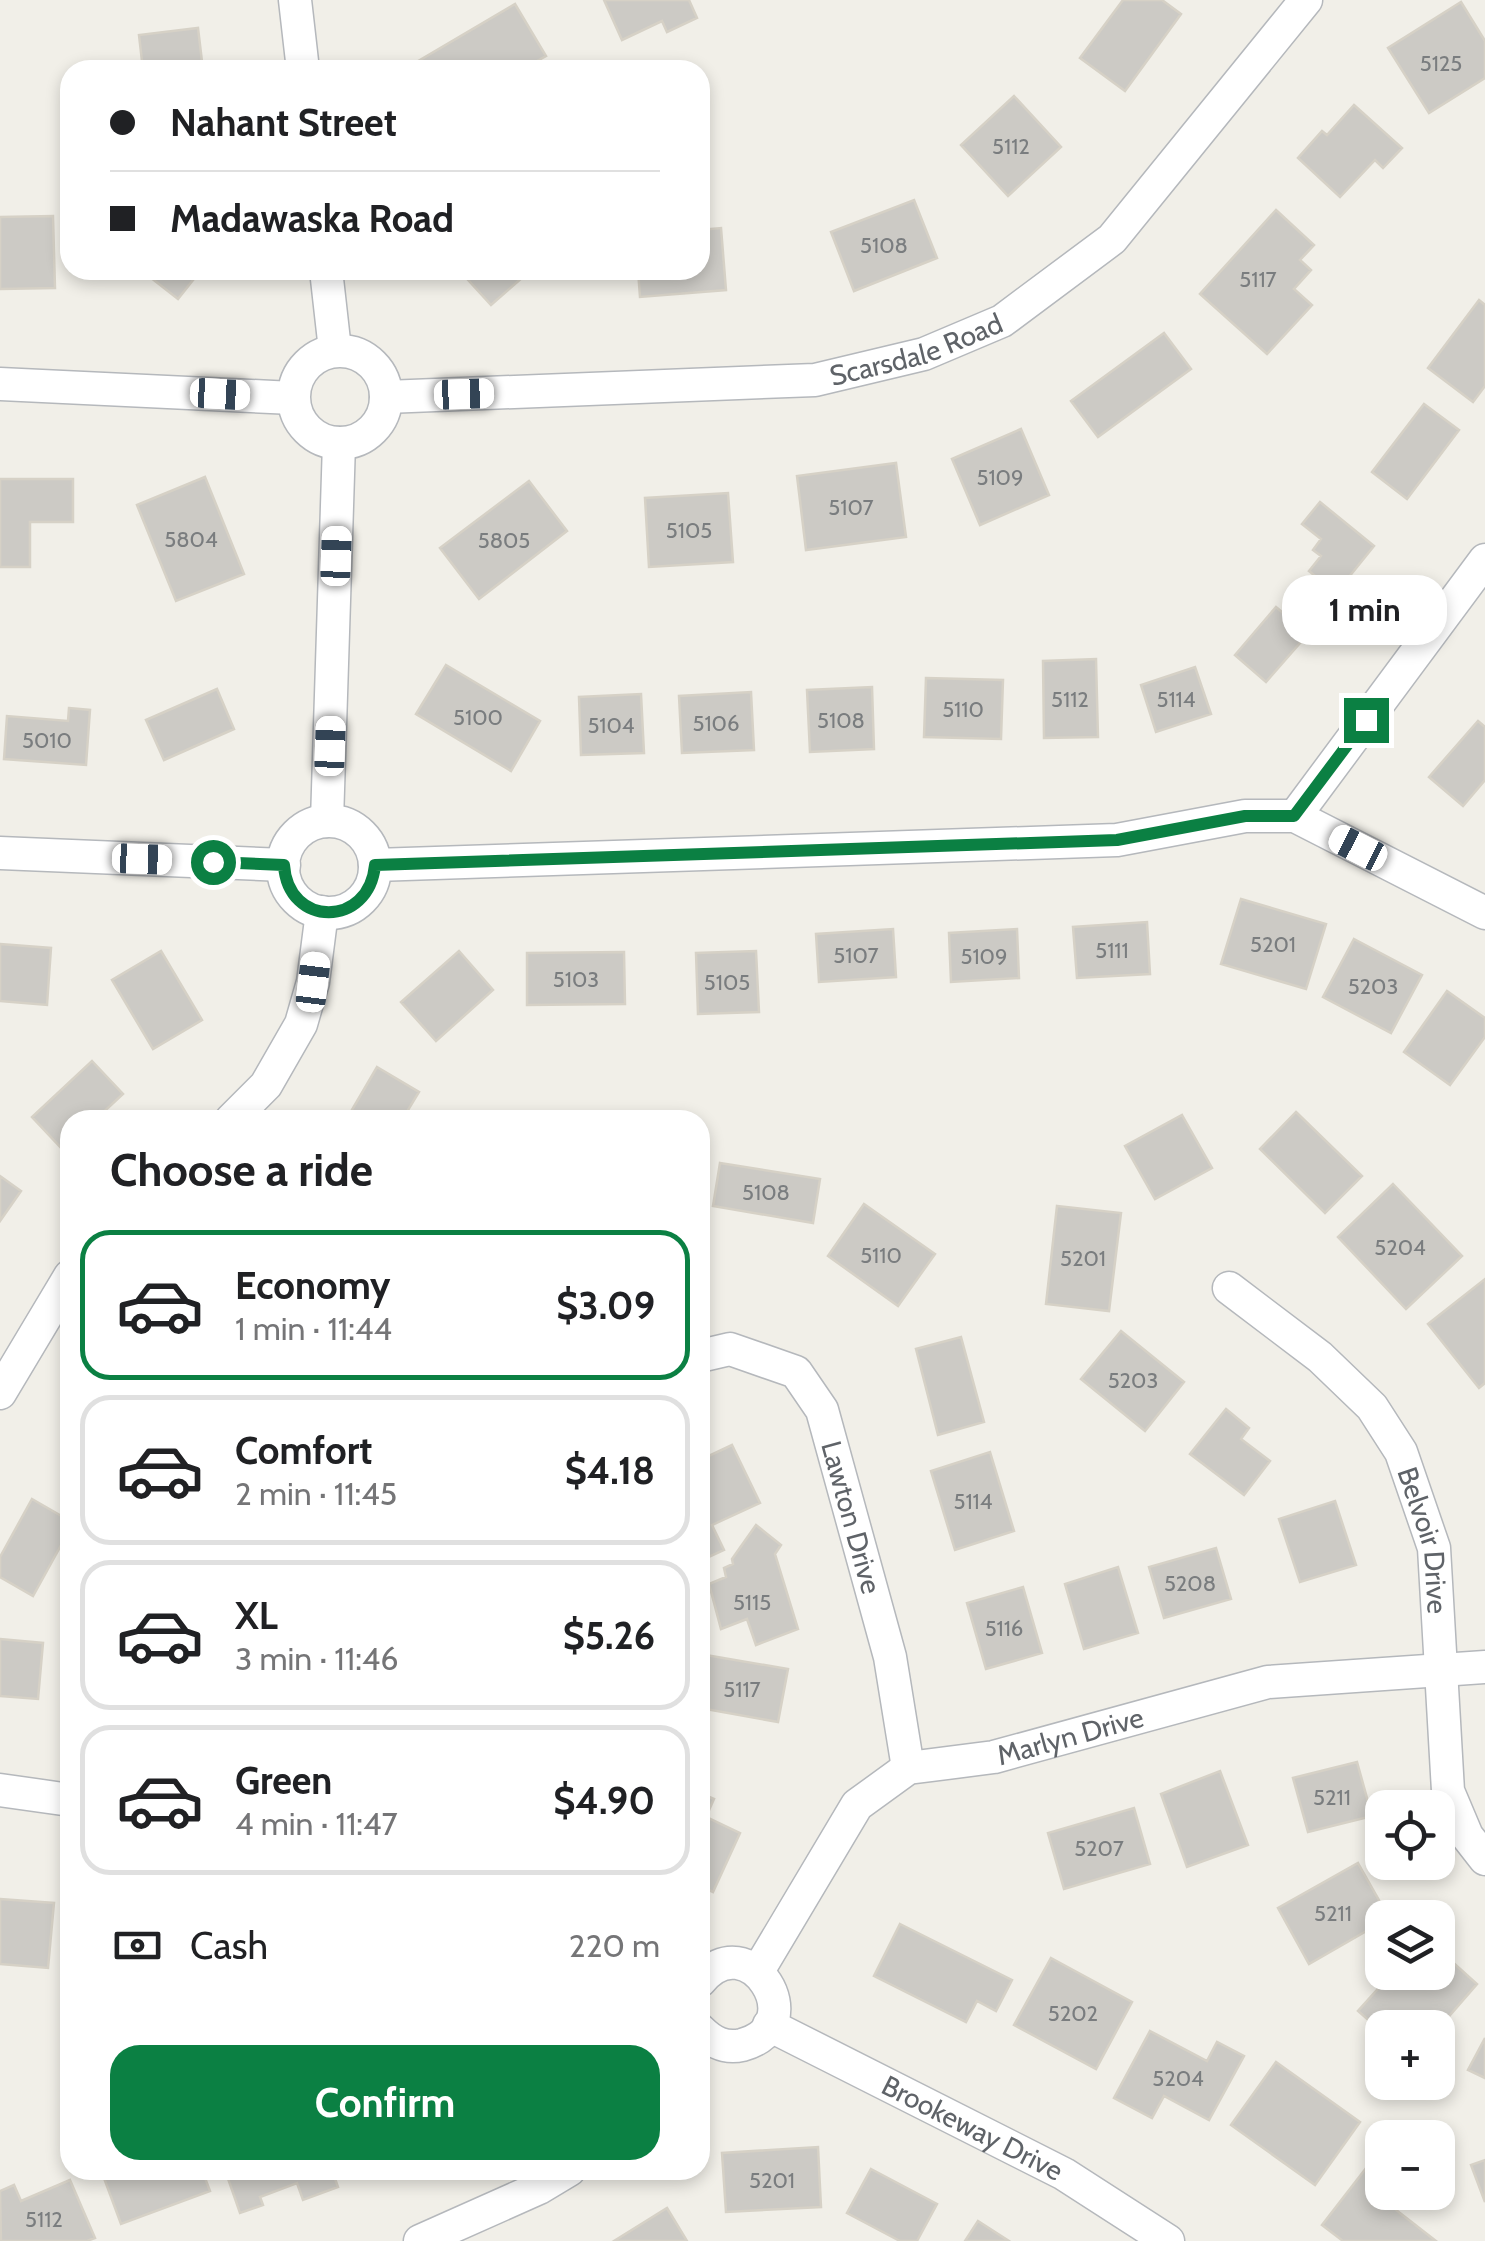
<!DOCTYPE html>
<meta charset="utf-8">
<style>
body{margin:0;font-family:Cabin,sans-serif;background:#f2f2f2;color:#202124;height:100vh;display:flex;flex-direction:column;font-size:38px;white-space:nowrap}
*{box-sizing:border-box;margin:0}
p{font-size:32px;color:#757577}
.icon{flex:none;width:55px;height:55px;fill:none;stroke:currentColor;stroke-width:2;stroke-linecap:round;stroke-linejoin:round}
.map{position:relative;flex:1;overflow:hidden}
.side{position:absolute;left:60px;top:1110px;width:650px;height:1070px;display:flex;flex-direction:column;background:#fff;border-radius:30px;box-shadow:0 5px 15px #0003}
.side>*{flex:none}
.hud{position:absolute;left:60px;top:60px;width:650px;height:220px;border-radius:30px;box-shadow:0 5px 15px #0003;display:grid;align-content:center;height:220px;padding:0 50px;background:#fff}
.fabs{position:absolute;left:1365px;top:1790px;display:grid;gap:20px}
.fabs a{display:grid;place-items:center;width:90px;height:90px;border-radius:20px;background:#fff;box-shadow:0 5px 15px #0003;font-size:50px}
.end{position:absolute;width:45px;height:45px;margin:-22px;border:12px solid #0b8043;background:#fff;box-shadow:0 0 0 5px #fff}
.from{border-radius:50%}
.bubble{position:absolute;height:70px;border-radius:30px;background:#fff;box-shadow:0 5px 15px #0003;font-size:32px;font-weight:800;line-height:70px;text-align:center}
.car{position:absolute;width:30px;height:60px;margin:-30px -15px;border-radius:12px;box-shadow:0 0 8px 2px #0007;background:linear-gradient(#fff 24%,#345 0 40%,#fff 0 76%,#345 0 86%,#fff 0)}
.hud b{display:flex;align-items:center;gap:35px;height:95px;font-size:38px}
.hud b+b{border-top:2px solid #e0e0e0}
.hud i{width:25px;height:25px;background:#202124}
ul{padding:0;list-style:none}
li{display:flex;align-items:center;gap:30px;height:150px;margin:0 20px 15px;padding:0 30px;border:5px solid #e0e0e0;border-radius:30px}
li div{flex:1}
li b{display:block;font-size:38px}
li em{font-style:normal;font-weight:800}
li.active{border-color:#0b8043}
li>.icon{width:90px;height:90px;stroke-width:1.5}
h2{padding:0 50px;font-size:45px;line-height:120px}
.pay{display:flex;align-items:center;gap:25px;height:110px;padding:0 50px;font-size:38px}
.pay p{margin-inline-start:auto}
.cta{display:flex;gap:20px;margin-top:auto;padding:20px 50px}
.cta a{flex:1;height:115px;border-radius:30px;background:#0b8043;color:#fff;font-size:40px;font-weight:800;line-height:115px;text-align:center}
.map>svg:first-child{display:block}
.building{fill:#cccac5;stroke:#d6d1c6;stroke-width:2.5}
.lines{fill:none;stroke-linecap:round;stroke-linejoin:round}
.street-casing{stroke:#b5b8bc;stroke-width:35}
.street{stroke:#fff;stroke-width:32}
.route{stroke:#0b8043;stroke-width:12}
.labels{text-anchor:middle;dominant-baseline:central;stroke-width:10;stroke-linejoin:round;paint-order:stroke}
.number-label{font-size:22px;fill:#7a7d7f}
.street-label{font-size:28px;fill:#5f6368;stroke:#fff}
</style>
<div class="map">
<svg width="1485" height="2241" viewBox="0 0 1485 2241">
<rect width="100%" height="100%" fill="#f1efe8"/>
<!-- building -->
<path class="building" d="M604,0H689L697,18L667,32L662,21L622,40Z
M1123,0H1162L1181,14L1125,91L1080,58Z
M1461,2L1485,41V78L1429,113L1388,48Z
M515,4L546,56L521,70H419L415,63Z
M198,28L203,70H143L139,35Z
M1014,96L1061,147L1008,196L961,145Z
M1354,105L1402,148L1383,168L1375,160L1340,197L1298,158L1322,131L1327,135Z
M914,200L937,258L854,291L831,232Z
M1276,210L1314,245L1300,260L1311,270L1294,289L1312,305L1267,354L1200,294Z
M53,216L55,288L0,289V217Z
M721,228L726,290L640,297L638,270H700V230Z
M141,270H201L178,299Z
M459,270H531L491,305Z
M1479,300L1485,305V386L1473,402L1428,368Z
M1164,333L1191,369L1098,437L1071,401Z
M1424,404L1459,430L1407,499L1372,472Z
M1021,429L1049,495L980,525L952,459Z
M896,463L906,537L806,550L797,476Z
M205,477L244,574L176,601L137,505Z
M0,479H73V522H30V567H0Z
M529,481L567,531L479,599L440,548Z
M728,493L733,562L649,567L645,498Z
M1320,502L1374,546L1336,593L1309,571L1321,556L1313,550L1321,539L1302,524Z
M1276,607L1308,634L1266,682L1235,655Z
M1096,659L1098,737L1044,738L1043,661Z
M446,665L540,721L511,771L416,714Z
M1195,667L1211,714L1156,732L1141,685Z
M926,678L1003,680L1001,739L924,737Z
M872,687L874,749L810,752L807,690Z
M217,689L234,729L164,760L146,720Z
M751,692L754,750L682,753L679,696Z
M641,694L644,753L581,755L579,697Z
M69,708L90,710L86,765L4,759L7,716L68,721Z
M1478,721L1485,727V780L1463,806L1429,777Z
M1241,899L1326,924L1306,989L1221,964Z
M1147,922L1150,974L1077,978L1073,927Z
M893,929L896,977L819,982L816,934Z
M1017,929L1019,978L951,982L949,933Z
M1354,939L1422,975L1391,1033L1323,997Z
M0,944L51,948L47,1005L0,1001Z
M161,951L202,1020L153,1049L112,980Z
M459,951L493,990L436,1041L401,1002Z
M756,951L759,1012L698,1014L696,953Z
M624,952L625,1004L527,1005V953Z
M1447,991L1485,1018V1037L1450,1085L1404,1052Z
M92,1061L123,1094L95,1120H70V1144L63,1150L32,1117Z
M377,1067L419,1092L402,1120H346Z
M1296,1112L1362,1176L1325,1213L1260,1149Z
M1182,1115L1212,1168L1155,1199L1125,1146Z
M720,1163L820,1179L813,1223L713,1206Z
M0,1176L21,1191L0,1221Z
M1393,1184L1462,1256L1406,1309L1338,1237Z
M864,1204L935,1254L898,1306L828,1256Z
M1057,1206L1121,1213L1109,1311L1046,1304Z
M1485,1279V1383L1479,1388L1428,1324Z
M1121,1331L1184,1382L1145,1431L1081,1379Z
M961,1337L984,1422L938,1435L916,1349Z
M1226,1409L1249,1428L1241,1439L1270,1461L1244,1495L1190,1454Z
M732,1445L760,1503L712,1525L724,1550L700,1561V1460Z
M990,1452L1014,1531L955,1550L931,1471Z
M32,1499L70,1521V1529L33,1596L0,1577V1557Z
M1335,1501L1356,1565L1300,1582L1279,1519Z
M756,1525L781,1545L775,1554L798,1629L756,1645L747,1619L721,1629L709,1584L726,1577L724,1568L733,1564L732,1559Z
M1216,1548L1231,1599L1164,1618L1149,1567Z
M1118,1567L1138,1633L1084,1649L1065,1584Z
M1023,1587L1042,1653L986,1669L967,1603Z
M0,1639L43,1643L38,1699L0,1696Z
M700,1654L788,1669L778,1722L700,1708Z
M1357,1762L1372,1816L1308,1832L1293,1778Z
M1220,1771L1248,1845L1187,1867L1161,1794Z
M700,1793L714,1799L706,1817L740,1833L713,1892L700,1886Z
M1134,1808L1150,1864L1064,1889L1048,1833Z
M1358,1863L1389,1918H1382V1922L1309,1964L1278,1908Z
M0,1899L54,1903L48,1968L0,1964Z
M900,1924L1012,1980L996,2011L977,2001L966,2022L874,1976Z
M1438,1949L1477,1984L1438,2029L1382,2028V2032L1358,2011L1393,1972H1438Z
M1051,1958L1132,2002L1096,2069L1014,2025Z
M1150,2031L1207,2061L1217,2042L1244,2056L1209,2120L1164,2096L1152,2118L1114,2098Z
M1485,2038V2078L1468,2070Z
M1276,2062L1360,2122L1315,2185L1231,2125Z
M818,2147L821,2207L726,2212L722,2153Z
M1485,2160V2202L1471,2165Z
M1370,2163L1382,2172V2192H1386L1382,2199L1436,2241H1343L1322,2225Z
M871,2169L937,2204L917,2241H900L847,2213Z
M101,2170H202L210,2191L121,2224Z
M225,2170H332L338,2187L303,2200L297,2183L260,2197L263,2205L240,2213Z
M70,2180L95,2238L87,2241H1L0,2191L14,2185L21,2201Z
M667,2208L687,2241H614Z
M978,2221L1009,2241H965Z"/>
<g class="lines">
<defs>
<g id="street">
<path d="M295,0L303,70"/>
<path d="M326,270L335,350"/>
<circle cx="340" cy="397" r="46"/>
<path d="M0,384L293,398"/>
<path id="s1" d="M386,397L815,380L924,354L1002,321L1112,239L1306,0"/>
<path d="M1295,816L1485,560"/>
<path d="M327,821L339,443"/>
<circle cx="329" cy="867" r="46"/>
<path d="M0,853L284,865"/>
<path d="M375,865L1117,840L1245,816H1295L1485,913"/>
<path d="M231,1120L266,1085L301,1024L313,982L322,912"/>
<path id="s2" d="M1229,1288L1320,1357L1372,1407L1401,1452L1434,1548L1448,1791L1467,1836L1485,1859"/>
<path id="s3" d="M700,1356L730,1349L796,1372L822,1410L890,1657L908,1768"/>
<path d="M0,1393L70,1276"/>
<path d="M0,1790L70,1800"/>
<path id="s4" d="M758,1971L857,1805L908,1768L994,1757L1268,1682L1485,1667"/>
<path d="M700,1981C748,1921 815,2026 742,2045C725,2049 712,2042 700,2030"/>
<path id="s5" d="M769,2025L1064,2174L1168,2241"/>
<path d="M420,2241L539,2188L569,2170"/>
</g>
</defs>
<!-- street casing -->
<use href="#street" class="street-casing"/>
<!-- street -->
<use href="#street" class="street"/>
</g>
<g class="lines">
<!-- route -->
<path class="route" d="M213,862L284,865C288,928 369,928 375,865L1117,840L1245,816H1294L1366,720"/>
</g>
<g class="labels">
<!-- number labels -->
<g class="number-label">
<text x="1441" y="63">5125</text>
<text x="1011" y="146">5112</text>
<text x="884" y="245">5108</text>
<text x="1258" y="279">5117</text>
<text x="1000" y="477">5109</text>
<text x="851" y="507">5107</text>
<text x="689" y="530">5105</text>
<text x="191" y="539">5804</text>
<text x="504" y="540">5805</text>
<text x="1070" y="699">5112</text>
<text x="1176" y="699">5114</text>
<text x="963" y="709">5110</text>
<text x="478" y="717">5100</text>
<text x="841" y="720">5108</text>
<text x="716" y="723">5106</text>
<text x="611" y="725">5104</text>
<text x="47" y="740">5010</text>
<text x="1273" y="944">5201</text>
<text x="1112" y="950">5111</text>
<text x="856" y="955">5107</text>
<text x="984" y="956">5109</text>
<text x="576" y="979">5103</text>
<text x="727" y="982">5105</text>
<text x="1373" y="986">5203</text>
<text x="766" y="1192">5108</text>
<text x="1400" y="1247">5204</text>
<text x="881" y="1255">5110</text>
<text x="1083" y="1258">5201</text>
<text x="1133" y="1380">5203</text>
<text x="973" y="1501">5114</text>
<text x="1190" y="1583">5208</text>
<text x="752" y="1602">5115</text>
<text x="1004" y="1628">5116</text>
<text x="742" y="1689">5117</text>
<text x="1332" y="1797">5211</text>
<text x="1099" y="1848">5207</text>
<text x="1333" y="1913">5211</text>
<text x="1073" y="2013">5202</text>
<text x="1178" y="2078">5204</text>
<text x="772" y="2180">5201</text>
<text x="44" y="2219">5112</text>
</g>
<!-- street labels -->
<g class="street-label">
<text stroke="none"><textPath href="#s1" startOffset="535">Scarsdale Road</textPath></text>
<text stroke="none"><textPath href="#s3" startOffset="258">Lawton Drive</textPath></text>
<text stroke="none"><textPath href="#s2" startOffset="332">Belvoir Drive</textPath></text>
<text stroke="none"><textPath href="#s4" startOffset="422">Marlyn Drive</textPath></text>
<text stroke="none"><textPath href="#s5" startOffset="228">Brookeway Drive</textPath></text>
</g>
</g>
</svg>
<div class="fabs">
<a><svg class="icon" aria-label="locate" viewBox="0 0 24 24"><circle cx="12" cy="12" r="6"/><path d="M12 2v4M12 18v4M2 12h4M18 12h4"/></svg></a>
<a><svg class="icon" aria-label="layers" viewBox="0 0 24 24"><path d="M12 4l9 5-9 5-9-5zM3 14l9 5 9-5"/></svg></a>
<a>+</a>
<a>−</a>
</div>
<i class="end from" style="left:213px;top:862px"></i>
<i class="end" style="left:1366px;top:720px"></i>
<div class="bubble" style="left:1282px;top:575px;width:165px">1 min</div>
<i class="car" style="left:220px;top:394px;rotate:93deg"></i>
<i class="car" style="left:464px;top:394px;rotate:88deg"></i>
<i class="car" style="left:336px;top:556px;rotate:2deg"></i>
<i class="car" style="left:330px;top:746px;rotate:2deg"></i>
<i class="car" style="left:1358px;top:848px;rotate:297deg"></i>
<i class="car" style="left:142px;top:859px;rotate:92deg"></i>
<i class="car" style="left:313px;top:982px;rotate:7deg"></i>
<div class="hud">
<b><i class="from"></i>Nahant Street</b>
<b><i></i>Madawaska Road</b>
</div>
<section class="side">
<h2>Choose a ride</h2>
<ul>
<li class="active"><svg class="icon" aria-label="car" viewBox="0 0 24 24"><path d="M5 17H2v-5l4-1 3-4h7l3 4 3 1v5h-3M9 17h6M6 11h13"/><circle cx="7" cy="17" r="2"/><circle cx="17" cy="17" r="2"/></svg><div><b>Economy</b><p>1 min · 11:44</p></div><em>$3.09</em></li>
<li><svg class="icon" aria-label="car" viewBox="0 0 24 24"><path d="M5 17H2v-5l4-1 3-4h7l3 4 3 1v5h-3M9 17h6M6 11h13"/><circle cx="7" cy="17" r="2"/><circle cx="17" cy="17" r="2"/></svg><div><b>Comfort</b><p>2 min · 11:45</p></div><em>$4.18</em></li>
<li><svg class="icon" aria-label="car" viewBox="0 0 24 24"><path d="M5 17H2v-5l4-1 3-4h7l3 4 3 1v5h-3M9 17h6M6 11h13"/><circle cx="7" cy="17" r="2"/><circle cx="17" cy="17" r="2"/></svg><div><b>XL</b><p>3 min · 11:46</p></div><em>$5.26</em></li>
<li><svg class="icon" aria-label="car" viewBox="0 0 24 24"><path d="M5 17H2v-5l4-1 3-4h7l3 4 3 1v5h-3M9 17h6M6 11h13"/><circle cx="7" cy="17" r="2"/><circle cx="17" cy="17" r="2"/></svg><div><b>Green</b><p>4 min · 11:47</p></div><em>$4.90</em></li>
</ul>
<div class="pay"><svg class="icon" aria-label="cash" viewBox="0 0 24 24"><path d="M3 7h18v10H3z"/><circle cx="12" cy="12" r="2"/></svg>Cash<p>220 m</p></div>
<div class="cta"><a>Confirm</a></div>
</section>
</div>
